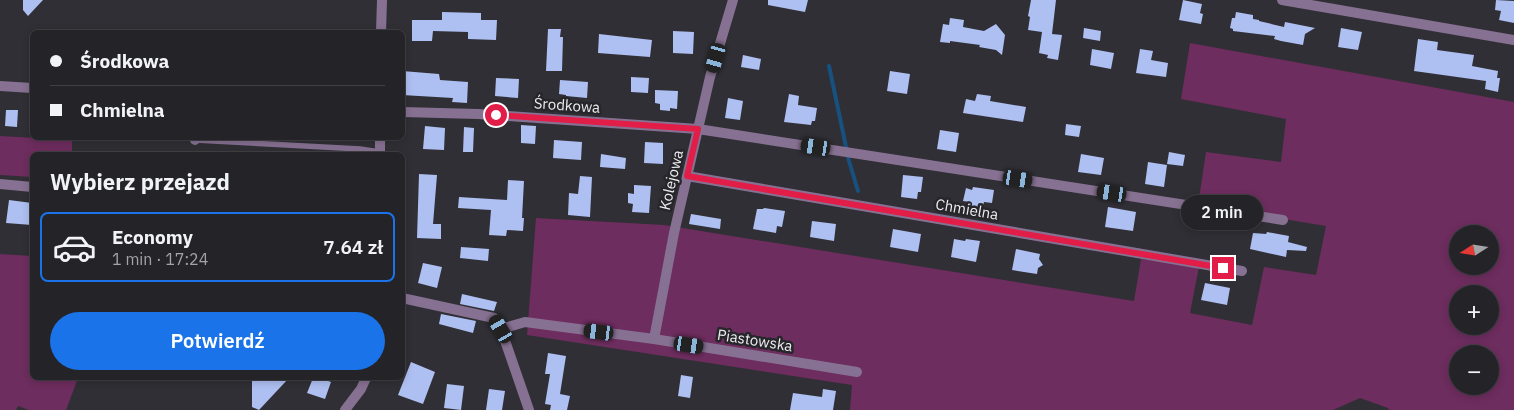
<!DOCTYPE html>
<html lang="pl">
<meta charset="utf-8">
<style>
body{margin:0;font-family:"IBM Plex Sans",sans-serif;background:#2c2b30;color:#f1f3f6;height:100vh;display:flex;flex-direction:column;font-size:19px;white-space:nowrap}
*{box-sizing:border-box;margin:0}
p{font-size:16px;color:#a3a4a8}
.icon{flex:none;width:28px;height:28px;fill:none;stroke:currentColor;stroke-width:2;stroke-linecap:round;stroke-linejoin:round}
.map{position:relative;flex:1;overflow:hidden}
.side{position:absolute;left:30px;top:152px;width:375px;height:228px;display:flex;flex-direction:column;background:#242328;border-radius:8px;box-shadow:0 2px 8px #0003,0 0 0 1px #414045}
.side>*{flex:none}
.top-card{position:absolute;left:30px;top:30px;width:375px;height:110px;border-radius:8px;box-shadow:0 2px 8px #0003,0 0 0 1px #414045;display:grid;align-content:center;height:110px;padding:0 20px;background:#242328}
.needle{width:32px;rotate:258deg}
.fabs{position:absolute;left:1449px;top:225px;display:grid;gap:10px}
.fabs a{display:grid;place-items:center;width:50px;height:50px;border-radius:50%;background:#242328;box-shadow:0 2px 8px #0003,0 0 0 1px #414045;font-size:25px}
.end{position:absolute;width:22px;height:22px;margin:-11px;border:6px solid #e11d48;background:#fff;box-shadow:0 0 0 2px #fff}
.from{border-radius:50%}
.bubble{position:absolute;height:35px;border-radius:18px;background:#242328;box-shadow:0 2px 8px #0003,0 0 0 1px #414045;font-size:16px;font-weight:600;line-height:35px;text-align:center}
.car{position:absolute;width:15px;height:30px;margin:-15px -8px;border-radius:6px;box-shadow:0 0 4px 1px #0007;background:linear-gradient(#222 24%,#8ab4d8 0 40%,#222 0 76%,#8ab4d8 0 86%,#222 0)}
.top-card b{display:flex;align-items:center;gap:18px;height:48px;font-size:19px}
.top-card b+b{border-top:1px solid #414045}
.top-card i{width:12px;height:12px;background:#f1f3f6}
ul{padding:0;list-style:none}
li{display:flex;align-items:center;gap:15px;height:70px;margin:0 10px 8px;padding:0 10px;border:2px solid #414045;border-radius:8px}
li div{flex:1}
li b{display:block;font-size:19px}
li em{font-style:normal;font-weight:600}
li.active{border-color:#1a73e8}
li>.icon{width:45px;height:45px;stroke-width:1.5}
h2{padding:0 20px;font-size:22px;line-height:60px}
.cta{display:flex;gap:10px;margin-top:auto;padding:10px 20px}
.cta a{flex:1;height:58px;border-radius:30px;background:#1a73e8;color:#fff;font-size:20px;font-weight:600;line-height:58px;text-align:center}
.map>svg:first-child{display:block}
.green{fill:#6d2d5e;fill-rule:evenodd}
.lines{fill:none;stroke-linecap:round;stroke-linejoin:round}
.stream{stroke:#165180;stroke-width:4}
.building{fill:#aebff1}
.service{stroke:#877192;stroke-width:5.5}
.minor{stroke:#877192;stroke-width:10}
.tertiary{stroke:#877192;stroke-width:10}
.route{stroke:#e11d48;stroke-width:6}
.labels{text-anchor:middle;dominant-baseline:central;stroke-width:5;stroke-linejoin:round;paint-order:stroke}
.street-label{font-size:15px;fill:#ededf1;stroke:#26262b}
</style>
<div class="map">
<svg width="1514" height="410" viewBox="0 0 1514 410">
<rect width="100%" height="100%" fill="#302f35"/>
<!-- green -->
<path class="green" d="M1190,43L1514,102V410H1389L1388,408L1360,398L1333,410H850L852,385L527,335L536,218L664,225L1134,301L1141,259L1199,267L1190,313L1252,325L1264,267L1316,275L1326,226L1198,205L1206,152L1281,162L1286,119L1181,99ZM1458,234H1490V266H1458ZM1458,294H1490V326H1458ZM1458,354H1490V386H1458Z
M0,136L72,140V155H32V177L0,175Z
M0,254L32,256V378H78L66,410H29L18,406L16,410H0Z"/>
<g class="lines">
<!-- stream -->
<path class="stream" d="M829,66L849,161L858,191"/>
</g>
<!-- building -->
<path class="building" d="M23,0H43L28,16L23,10Z
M768,0H808L805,12L768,5Z
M1031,0H1056L1052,34L1062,35L1058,60L1047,58L1048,55L1039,53L1042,32L1028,30L1030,17L1028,16Z
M1183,0L1202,4L1200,13L1203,14L1201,24L1179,20Z
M1496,0L1514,1V23L1499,20L1501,11L1495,10Z
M442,12L481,13V20H497L496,40L468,39V32L433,31L432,41H412V20H442Z
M1236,12L1253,15V19L1259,20V21L1284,27L1285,22L1315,28L1305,34L1303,45L1281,41L1274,39L1275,36L1233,31V29L1230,28L1232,18H1235Z
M950,18L964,20L963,27L984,31L996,24L1005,35L1002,55L996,50L979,47L980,45L950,41V43L940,42L943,24L949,25Z
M1084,28L1101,31L1100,41L1083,38Z
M1341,28L1362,32L1358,50L1338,47Z
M548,29H561L560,37H563L562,71H546Z
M673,31L694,32L693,54L673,53Z
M599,34L652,40L650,57L598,53Z
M1418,39L1438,42L1437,50L1474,55L1472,66L1498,71L1497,78H1500L1498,92L1485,89L1486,81L1414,71Z
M1092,49L1114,53L1111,69L1090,65Z
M1140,49L1153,51L1151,60L1168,63L1166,77L1136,73Z
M743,55L761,59L759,70L741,67Z
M402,71L439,74L440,80L468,82L467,103L452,102L453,98L402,95Z
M890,71L910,74L907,94L887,91Z
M631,77L649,78L648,93L631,92Z
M496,78L519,79L518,98L495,96Z
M560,80L588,82L587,98L566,96V95L559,94Z
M655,90L678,91L677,109L670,108V111L660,110V104L655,103Z
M789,94L799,96L798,105L817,108L815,121H812L811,125L784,122Z
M977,94L991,96L990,101L1026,107L1023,122L963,113L966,99L975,101Z
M728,98L743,101L740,120L725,118Z
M6,110H18L17,127L5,126Z
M1066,124L1081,126L1079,137L1065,135Z
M521,125L536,126L535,144L521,143Z
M425,126L445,128L444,150L423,149Z
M464,127L474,128L473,152H463Z
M940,130L959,133L956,152L937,149Z
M554,140L582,142L581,160L553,158Z
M645,142L663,143V164L644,163Z
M1169,152L1185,155L1183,166L1167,164Z
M601,154L626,158L625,169L600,167Z
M1081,154L1104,158L1101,175L1078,172Z
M1148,162L1167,165L1164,187L1145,184Z
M419,174L437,175L433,224H441V239L417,238Z
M903,175L923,177L921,192H918L917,199L901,197Z
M580,176L592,177L590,217L568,215L569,193L578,194Z
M508,180L524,181L522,218H524L523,231L507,230L506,236L489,235L491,210L458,208L459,197L507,200Z
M634,185L651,186L649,213L632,212L633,204L628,203V193L634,194Z
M973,187L994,190L992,203L984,202L982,210L969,208L970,202L963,201L966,188L972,190Z
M9,200L32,203V225L6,223Z
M1108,207L1136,212L1133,231L1105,227Z
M764,208L785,211L782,227L777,226L776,233L753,229L757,209H763Z
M691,214L721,219L720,229L689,224Z
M812,221L836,224L834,241L810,237Z
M893,229L921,234L918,252L890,247Z
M1267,232L1289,236L1288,242L1307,247L1306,251L1287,250L1286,257L1250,249L1253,233L1266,234Z
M954,239L965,241L966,239L980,241L976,262L951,257Z
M461,247L489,249L488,261L460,258Z
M1016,249L1040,254L1039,259L1043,265L1038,268L1037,274L1012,270Z
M423,263L442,267L437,288L418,283Z
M1205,283L1230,288L1227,305L1201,300Z
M462,294L497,302L494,311L460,304Z
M441,314L476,321L473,333L439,324Z
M548,353L566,356L560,394L570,396L567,410H550L551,405L545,404L550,374H545Z
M411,362L435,372L423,404L398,395Z
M681,375L693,377L690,398L678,396Z
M252,378H289L259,410L252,407Z
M313,378H320L331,382L325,399L307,393Z
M447,384L464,386L461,410L444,408Z
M489,389L505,391L502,410H486Z
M823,389L836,391L833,410H790L793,393L822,397Z"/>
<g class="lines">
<!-- service -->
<path class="service" d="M195,140L360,149L380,152"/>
<!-- minor -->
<path class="minor" d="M1282,0L1514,40
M0,86L32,88
M402,112L478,114L698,129L1283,220
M195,140V138
M687,176L1242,271
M0,184L32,187
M402,298L494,318L501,329L529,410
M501,329L525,322L654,339L857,372
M654,339L674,233L710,77L733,0"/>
<!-- tertiary -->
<path class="tertiary" d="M381,32L382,0
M380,155V138
M345,410L361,389L366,378"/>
</g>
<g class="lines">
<!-- route -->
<path class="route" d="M496,115L698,129L687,176L1223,268"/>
</g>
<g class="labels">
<!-- street labels -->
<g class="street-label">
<text transform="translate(567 105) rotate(4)">Środkowa</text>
<text transform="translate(671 180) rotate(-77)">Kolejowa</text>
<text transform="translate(967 209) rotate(10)">Chmielna</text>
<text transform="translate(755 340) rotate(9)">Piastowska</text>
</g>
</g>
</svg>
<div class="fabs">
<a><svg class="needle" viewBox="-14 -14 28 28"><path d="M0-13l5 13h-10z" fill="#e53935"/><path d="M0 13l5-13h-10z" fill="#a3a4a8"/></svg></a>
<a>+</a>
<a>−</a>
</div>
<i class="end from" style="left:496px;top:115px"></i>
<i class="end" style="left:1223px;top:268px"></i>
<div class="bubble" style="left:1181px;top:195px;width:82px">2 min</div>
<i class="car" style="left:716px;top:58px;rotate:196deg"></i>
<i class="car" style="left:816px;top:147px;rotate:279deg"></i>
<i class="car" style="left:1018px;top:179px;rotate:99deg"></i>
<i class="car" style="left:1112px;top:193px;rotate:279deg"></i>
<i class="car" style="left:501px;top:329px;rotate:330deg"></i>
<i class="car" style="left:599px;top:332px;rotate:277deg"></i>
<i class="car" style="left:689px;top:345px;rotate:99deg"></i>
<div class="top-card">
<b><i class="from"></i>Środkowa</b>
<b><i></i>Chmielna</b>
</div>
<section class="side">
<h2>Wybierz przejazd</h2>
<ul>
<li class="active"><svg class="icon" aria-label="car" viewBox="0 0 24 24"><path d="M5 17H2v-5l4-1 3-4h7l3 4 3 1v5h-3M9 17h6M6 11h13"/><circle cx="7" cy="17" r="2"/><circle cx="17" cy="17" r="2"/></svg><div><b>Economy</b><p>1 min · 17:24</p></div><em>7.64 zł</em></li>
</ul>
<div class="cta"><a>Potwierdź</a></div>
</section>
</div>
